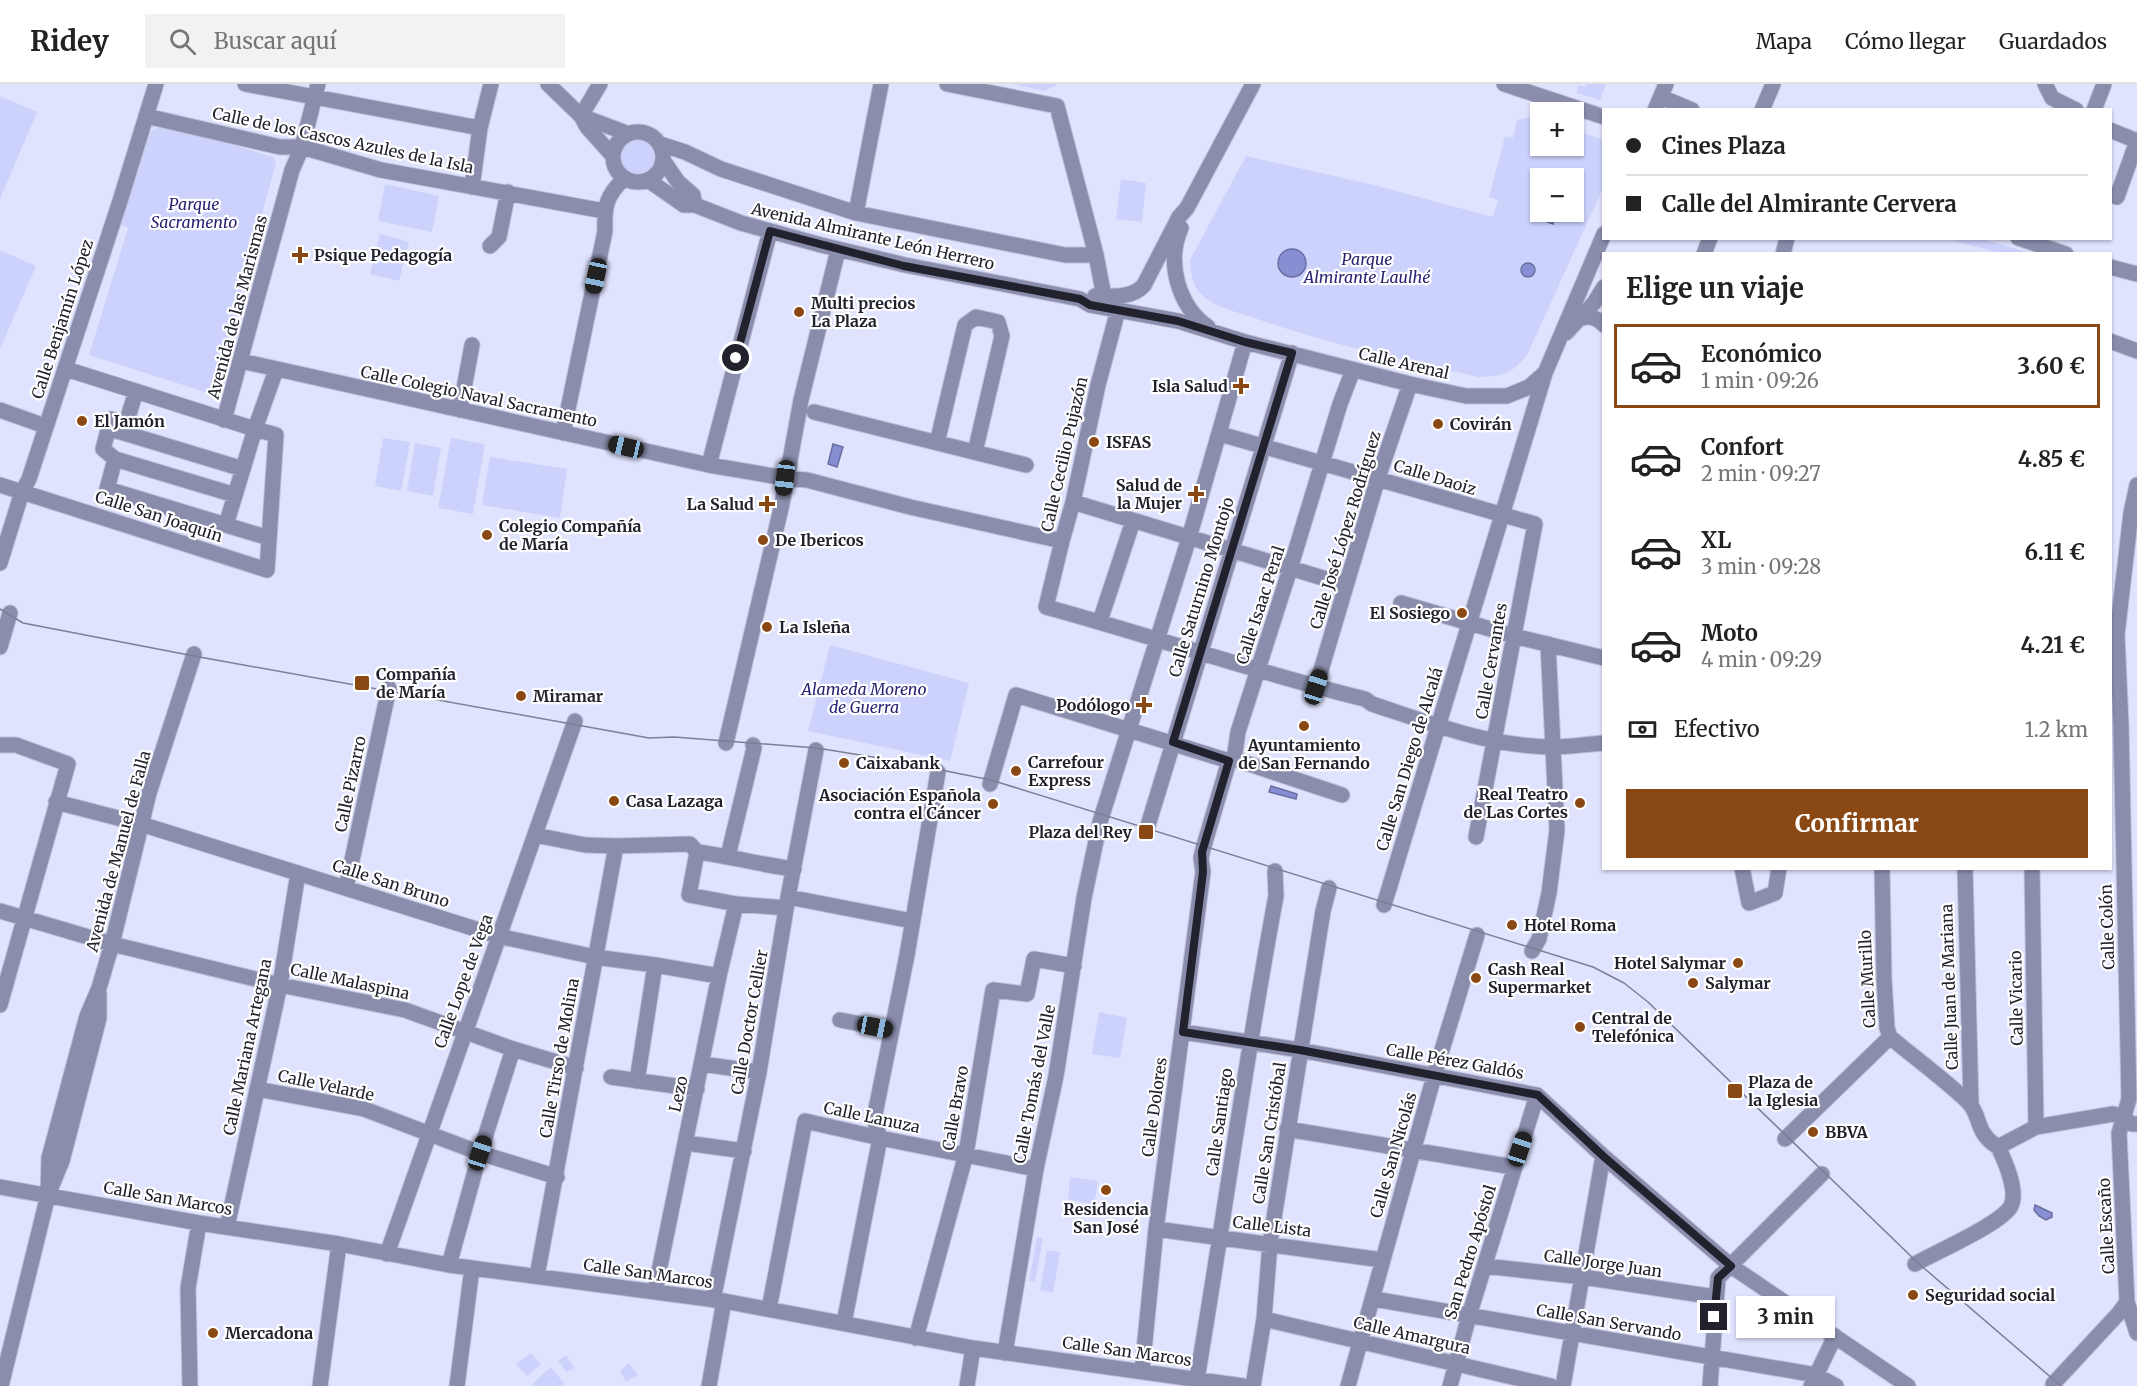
<!DOCTYPE html>
<html lang="es">
<meta charset="utf-8">
<style>
body{margin:0;font-family:Merriweather,serif;background:#f2f2f2;color:#222;height:100vh;display:flex;flex-direction:column;font-size:22px;white-space:nowrap}
*{box-sizing:border-box;margin:0}
p{font-size:20px;color:#767676}
.icon{flex:none;width:33px;height:33px;fill:none;stroke:currentColor;stroke-width:2;stroke-linecap:round;stroke-linejoin:round}
.map{position:relative;flex:1;overflow:hidden}
.drawer{position:absolute;left:1602px;top:168px;width:510px;height:618px;display:flex;flex-direction:column;background:#fff;border-radius:0px;box-shadow:0 2px 4px #0004}
.drawer>*{flex:none}
.banner{position:absolute;left:1602px;top:24px;width:510px;height:132px;border-radius:0px;box-shadow:0 2px 4px #0004;display:grid;align-content:center;height:132px;padding:0 24px;background:#fff}
.fabs{position:absolute;left:1530px;top:18px;display:grid;gap:12px}
.fabs a{display:grid;place-items:center;width:54px;height:54px;border-radius:0px;background:#fff;box-shadow:0 2px 4px #0004;font-size:30px}
.end{position:absolute;width:27px;height:27px;margin:-14px;border:8px solid #21222e;background:#fff;box-shadow:0 0 0 3px #fff}
.from{border-radius:50%}
.bubble{position:absolute;height:42px;border-radius:0px;background:#fff;box-shadow:0 2px 4px #0004;font-size:20px;font-weight:700;line-height:42px;text-align:center}
.car{position:absolute;width:18px;height:36px;margin:-18px -9px;border-radius:8px;box-shadow:0 0 4px 2px #0007;background:linear-gradient(#222 24%,#8ab4d8 0 40%,#222 0 76%,#8ab4d8 0 86%,#222 0)}
.banner b{display:flex;align-items:center;gap:21px;height:57px;font-size:22px}
.banner b+b{border-top:2px solid #e0e0e0}
.banner i{width:15px;height:15px;background:#222}
ul{padding:0;list-style:none}
li{display:flex;align-items:center;gap:18px;height:84px;margin:0 12px 9px;padding:0 12px;border:3px solid transparent;border-radius:0px}
li div{flex:1}
li b{display:block;font-size:22px}
li em{font-style:normal;font-weight:700}
li.current{border-color:#894814}
li>.icon{width:54px;height:54px;stroke-width:1.5}
h2{padding:0 24px;font-size:27px;line-height:72px}
.pay{display:flex;align-items:center;gap:15px;height:66px;padding:0 24px;font-size:22px}
.pay p{margin-inline-start:auto}
.action{display:flex;gap:12px;margin-top:auto;padding:12px 24px}
.action a{flex:1;height:69px;border-radius:0px;background:#894814;color:#fff;font-size:24px;font-weight:700;line-height:69px;text-align:center}
header{display:flex;align-items:center;gap:36px;box-sizing:border-box;height:84px;padding:0 30px;background:#fff;border-bottom:2px solid #e0e0e0}
header strong{font-size:28px}
nav{display:flex;gap:33px;margin-inline-start:auto;font-size:21px}
.search{width:420px;height:54px;background:#f2f2f2;display:flex;align-items:center;gap:15px;box-sizing:border-box;padding:0 21px;border-radius:0px;color:#767676;font-size:22px}
.map>svg:first-child{display:block}
.green{fill:#cdd2fd;fill-rule:evenodd}
.water{fill:#888ed2;stroke:#696ea1;stroke-width:1.5}
.lines{fill:none;stroke-linecap:round;stroke-linejoin:round}
.minor-casing{stroke:#bec0d9;stroke-width:17}
.minor{stroke:#8a8dac;stroke-width:15}
.tram{stroke:#7d7f92;stroke-width:1.5}
.route{stroke:#21222e;stroke-width:8}
.poi-dot{fill:#894814;stroke:#fff;stroke-width:2}
.labels{text-anchor:middle;dominant-baseline:central;stroke-width:4.5;stroke-linejoin:round;paint-order:stroke}
.street-label{font-size:16px;fill:#21222e;stroke:#fff}
.park-label{font-size:16px;font-style:italic;fill:#292372;stroke:#fff}
.poi-label{font-size:16px;font-weight:bold;fill:#21222e;stroke:#fff;text-anchor:start}
</style>
<header>
<strong>Ridey</strong>
<div class="search"><svg class="icon" aria-label="search" viewBox="0 0 24 24"><circle cx="10" cy="10" r="6"/><path d="M15 15l6 6"/></svg>Buscar aquí</div>
<nav><a>Mapa</a><a>Cómo llegar</a><a>Guardados</a></nav>
</header>
<div class="map">
<svg width="2137" height="1302" viewBox="0 0 2137 1302">
<rect width="100%" height="100%" fill="#e0e3fe"/>
<!-- green -->
<path class="green" d="M1013,0H1059L1044,7Z
M1586,0H1606L1600,16L1577,9L1578,1L1585,3Z
M0,12L37,28L0,115Z
M1536,32L1540,34V62H1574V45L1603,56V104L1528,269C1513,290 1503,292 1479,293C1402,276 1325,259 1251,233C1235,227 1213,223 1201,210C1192,201 1191,189 1190,176L1246,72L1374,101L1493,133L1498,116L1489,113L1505,52L1513,54L1517,36ZM1540,94H1574V128H1540Z
M164,40L273,73L276,78L216,303L205,308L89,271L128,144L120,140L150,48Z
M620 72a18 18 0 1 1 36 0a18 18 0 1 1-36 0Z
M1121,95L1146,99L1142,138L1116,135Z
M385,100L439,112L432,148L378,137Z
M380,150L409,158L399,197L370,190Z
M1947,155H1982L2031,169H2000Z
M0,166L36,182L0,265Z
M383,354L410,358L401,407L375,402Z
M451,354L485,360L473,430L438,424Z
M415,359L441,364L433,412L407,407Z
M490,373L567,385L560,434L482,421Z
M830,561L969,599L950,677L808,647Z
M1099,928L1127,934L1120,974L1092,970Z
M1070,1093L1098,1097L1094,1121L1068,1115Z
M1037,1153L1043,1154L1035,1198L1029,1197Z
M1047,1166L1060,1168L1053,1209L1040,1206Z
M531,1269L541,1280L527,1292L516,1280Z
M566,1271L575,1284L567,1288L558,1277Z
M629,1279L638,1291L626,1298L620,1287Z
M551,1283L564,1299L560,1302H534L532,1300Z"/>
<!-- water -->
<path class="water" d="M1540,124V128H1557L1553,140L1537,134Z
M1278 179a14 14 0 1 1 28 0a14 14 0 1 1-28 0Z
M1521 186a7 7 0 1 1 14 0a7 7 0 1 1-14 0Z
M833,360L843,363L837,383L828,380Z
M1271,702L1297,710L1296,715L1269,708Z
M2035,1121L2052,1129V1133L2046,1136L2039,1132L2034,1126Z"/>
<g class="lines">
<defs>
<path id="minor" d="M245,0L480,44
M548,0L581,32L587,43L613,72
M947,0L1057,22L1096,171L1104,212
M1504,0L1604,33
M2045,0L2052,14L2076,26
M1661,13L1692,26
M1655,26L1666,0
M1762,26L1773,0
M2094,26L2104,0
M146,32L280,63H302L381,86L604,127
M581,32L629,50
M581,32L600,0
M2110,46L2137,57
M613 73a25 25 0 1 1 50 0a25 25 0 1 1-50 0Z
M660,60L685,68L721,85L856,129L1065,171H1096
M663,76L678,98L693,111L695,121
M648,96L684,121H695L741,139L821,161L905,181L1080,215L1090,221L1178,237L1245,258L1410,300L1466,312H1507L1529,303L1545,289L1604,150
M472,103L480,44L491,0
M2110,110L2117,113L2137,57
M856,129L881,0
M1181,144C1166,178 1178,222 1208,243
M2018,154L2066,170
M490,162L499,153L508,108
M1704,170L1710,154
M1783,170L1787,154
M2110,183L2137,190
M1095,212C1111,212 1132,215 1144,201L1179,133L1187,124L1253,0
M1118,226L1098,301L1073,418L1062,457L1046,523C1153,552 1257,589 1365,615L1372,620C1430,639 1491,663 1553,663C1569,663 1587,660 1604,659
M1575,238C1585,230 1596,232 1604,241
M1566,249L1594,219L1604,203
M2110,257L2137,267
M241,277L709,381L785,394L807,396L910,423L1062,457
M66,285L255,345L276,286
M136,307L126,340L111,335L103,365L115,375L107,405L269,454
M0,326L45,342
M460,326L472,261
M814,328L1026,381
M224,336L292,86L302,63L318,0
M111,345L243,385
M563,349L605,147C604,123 606,111 625,94
M1220,350L1535,440L1476,753
M937,359L965,241L976,233L998,238L1002,252L975,368
M115,375L235,411
M709,381L770,147
M0,401L267,486L276,351L255,345L226,441
M2137,401L2131,429L2117,551L2121,641L2129,1015L2119,1049L2127,1218L2137,1249
M1073,418L1346,501
M0,479L22,408L29,395L120,117L156,0
M1401,519L1514,552L1604,574
M1100,537L1133,437
M0,563L10,529
M1316,603L1378,394L1410,300
M726,659L782,420L801,316L838,166
M0,661H16L68,680L0,921
M1234,675L1342,711
M990,700L1016,611L1229,677
M56,718L141,740L498,852L595,873L655,881L719,892
M1146,748L1292,269
M535,751L585,761L616,762L690,760L697,768
M728,772L754,664L753,661
M1742,784L1749,819L1775,809L1779,784
M1882,784L1884,895L1887,944L1890,953C1916,975 1944,995 1968,1018C1982,1032 1974,1048 1998,1063
M1965,784L1971,1020
M2032,784L2036,1043
M346,804L389,604
M788,813L912,837
M1384,821L1545,289
M786,824L736,820L689,811L697,768C730,772 761,781 794,785
M0,827L112,860L280,901L405,926L513,965L576,984
M1532,867L1539,855L1549,809L1557,746L1548,560
M840,936L892,946
M1183,948L1300,966L1537,1011L1603,1072L1731,1182L1908,1302
M702,980L759,988
M611,993L697,1005
M637,997L655,881
M257,1005L364,1025L480,1069L557,1093
M1287,1045L1513,1083
M1785,1055L1890,953
M686,1059L744,1067
M1998,1063L2036,1043L2113,1030L2123,1033L2132,1040H2137
M0,1103L199,1139L339,1160L449,1181L724,1217L973,1264L1243,1302
M48,1111L49,1074L87,932L99,904L112,860L149,709L194,570
M227,1143L280,901L298,789
M1156,1145L1382,1176
M387,1170L575,637
M1915,1180C1936,1168 2001,1140 2011,1122C2018,1107 2005,1077 1998,1063
M449,1181L480,1069L513,965
M1485,1182L1583,1193L1715,1213
M537,1192L616,762
M655,1207L719,892L736,820
M1374,1215L1816,1291L1836,1302
M713,1216L759,988L788,813L816,666
M769,1225L805,1037L880,1054L1036,1085
M1264,1235L1551,1302
M844,1239L880,1054L874,1035L907,871L938,688
M916,1254L966,1070L993,906L1027,910L1034,875L1074,882
M1005,1269L1036,1085L1056,992L1084,814L1100,738L1189,454L1245,258
M1142,1287L1156,1145L1203,788L1201,774L1203,765L1229,677L1234,675L1238,648L1290,485L1340,320L1353,286
M1197,1295C1224,1134 1246,972 1276,812L1275,787
M2053,1300L2119,1229L2127,1218
M1,1302L48,1111L62,1077L99,934V910
M190,1302L188,1204L199,1139
M320,1302L339,1160
M457,1302L472,1184
M709,1302L724,1217
M967,1302L973,1264
M1253,1302L1264,1235L1270,1159L1323,827L1329,804
M1348,1302L1434,992L1477,851
M1450,1302L1469,1232L1537,1011
M1563,1302L1603,1072
M1710,1302L1718,1194L1822,1090
M1811,1302L1835,1252"/>
</defs>
<!-- minor casing -->
<use href="#minor" class="minor-casing"/>
<!-- minor -->
<use href="#minor" class="minor"/>
<!-- tram -->
<path class="tram" d="M0,525L23,539L194,572L649,654L674,653L817,664L891,676L991,696L1593,883L1624,899L1648,918L1918,1179L2061,1302"/>
</g>
<g class="lines">
<!-- route -->
<path class="route" d="M736,274L770,147L904,182L1080,215L1090,221L1178,237L1245,258L1292,269L1173,658L1229,677L1202,768L1203,788L1183,948L1300,966L1538,1011L1603,1072L1731,1182L1718,1194L1714,1233"/>
</g>
<!-- markers -->
<g class="poi-dot">
<path d="M297 162h6v6h6v6h-6v6h-6v-6h-6v-6h6z"/>
<circle cx="799" cy="228" r="6"/>
<path d="M1238 293h6v6h6v6h-6v6h-6v-6h-6v-6h6z"/>
<circle cx="82" cy="337" r="6"/>
<circle cx="1438" cy="340" r="6"/>
<circle cx="1094" cy="358" r="6"/>
<path d="M1193 401h6v6h6v6h-6v6h-6v-6h-6v-6h6z"/>
<path d="M764 411h6v6h6v6h-6v6h-6v-6h-6v-6h6z"/>
<circle cx="487" cy="451" r="6"/>
<circle cx="763" cy="456" r="6"/>
<circle cx="1462" cy="529" r="6"/>
<circle cx="767" cy="543" r="6"/>
<rect x="354" y="591" width="16" height="16" rx="3"/>
<circle cx="521" cy="612" r="6"/>
<path d="M1141 612h6v6h6v6h-6v6h-6v-6h-6v-6h6z"/>
<circle cx="1304" cy="642" r="6"/>
<circle cx="844" cy="679" r="6"/>
<circle cx="1016" cy="687" r="6"/>
<circle cx="614" cy="717" r="6"/>
<circle cx="1580" cy="719" r="6"/>
<circle cx="993" cy="720" r="6"/>
<rect x="1138" y="740" width="16" height="16" rx="3"/>
<circle cx="1512" cy="841" r="6"/>
<circle cx="1738" cy="879" r="6"/>
<circle cx="1476" cy="894" r="6"/>
<circle cx="1693" cy="899" r="6"/>
<circle cx="1580" cy="943" r="6"/>
<rect x="1727" y="999" width="16" height="16" rx="3"/>
<circle cx="1813" cy="1048" r="6"/>
<circle cx="1106" cy="1106" r="6"/>
<circle cx="1913" cy="1211" r="6"/>
<circle cx="213" cy="1249" r="6"/>
</g>
<g class="labels">
<!-- street labels -->
<g class="street-label">
<text transform="translate(343 56) rotate(12)">Calle de los Cascos Azules de la Isla</text>
<text transform="translate(873 152) rotate(13)">Avenida Almirante León Herrero</text>
<text transform="translate(237 223) rotate(-75)">Avenida de las Marismas</text>
<text transform="translate(62 235) rotate(-72)">Calle Benjamín López</text>
<text transform="translate(1404 279) rotate(13)">Calle Arenal</text>
<text transform="translate(479 312) rotate(12)">Calle Colegio Naval Sacramento</text>
<text transform="translate(1064 370) rotate(-77)">Calle Cecilio Pujazón</text>
<text transform="translate(1435 393) rotate(17)">Calle Daoiz</text>
<text transform="translate(159 432) rotate(18)">Calle San Joaquín</text>
<text transform="translate(1345 446) rotate(-73)">Calle José López Rodríguez</text>
<text transform="translate(1201 503) rotate(-73)">Calle Saturnino Montojo</text>
<text transform="translate(1260 521) rotate(-72)">Calle Isaac Peral</text>
<text transform="translate(1491 577) rotate(-80)">Calle Cervantes</text>
<text transform="translate(1409 675) rotate(-73)">Calle San Diego de Alcalá</text>
<text transform="translate(350 700) rotate(-78)">Calle Pizarro</text>
<text transform="translate(118 767) rotate(-75)">Avenida de Manuel de Falla</text>
<text transform="translate(391 799) rotate(18)">Calle San Bruno</text>
<text transform="translate(2107 843) rotate(-92)">Calle Colón</text>
<text transform="translate(1867 895) rotate(-93)">Calle Murillo</text>
<text transform="translate(350 897) rotate(12)">Calle Malaspina</text>
<text transform="translate(463 897) rotate(-70)">Calle Lope de Vega</text>
<text transform="translate(1949 903) rotate(-92)">Calle Juan de Mariana</text>
<text transform="translate(2016 914) rotate(-91)">Calle Vicario</text>
<text transform="translate(749 938) rotate(-80)">Calle Doctor Cellier</text>
<text transform="translate(247 963) rotate(-78)">Calle Mariana Artegana</text>
<text transform="translate(559 974) rotate(-80)">Calle Tirso de Molina</text>
<text transform="translate(1455 977) rotate(10)">Calle Pérez Galdós</text>
<text transform="translate(1034 1000) rotate(-79)">Calle Tomás del Valle</text>
<text transform="translate(326 1001) rotate(12)">Calle Velarde</text>
<text transform="translate(678 1010) rotate(-78)">Lezo</text>
<text transform="translate(1154 1023) rotate(-82)">Calle Dolores</text>
<text transform="translate(955 1024) rotate(-80)">Calle Bravo</text>
<text transform="translate(872 1033) rotate(12)">Calle Lanuza</text>
<text transform="translate(1219 1038) rotate(-82)">Calle Santiago</text>
<text transform="translate(1269 1049) rotate(-81)">Calle San Cristóbal</text>
<text transform="translate(1393 1071) rotate(-74)">Calle San Nicolás</text>
<text transform="translate(168 1114) rotate(10)">Calle San Marcos</text>
<text transform="translate(1272 1142) rotate(7)">Calle Lista</text>
<text transform="translate(2106 1142) rotate(-93)">Calle Escaño</text>
<text transform="translate(1470 1168) rotate(-73)">San Pedro Apóstol</text>
<text transform="translate(1603 1179) rotate(8)">Calle Jorge Juan</text>
<text transform="translate(648 1189) rotate(8)">Calle San Marcos</text>
<text transform="translate(1609 1238) rotate(10)">Calle San Servando</text>
<text transform="translate(1412 1251) rotate(13)">Calle Amargura</text>
<text transform="translate(1127 1267) rotate(8)">Calle San Marcos</text>
</g>
<!-- park labels -->
<g class="park-label">
<text x="194" y="120">Parque<tspan x="194" dy="18">Sacramento</tspan></text>
<text x="1367" y="175">Parque<tspan x="1367" dy="18">Almirante Laulhé</tspan></text>
<text x="864" y="605">Alameda Moreno<tspan x="864" dy="18">de Guerra</tspan></text>
</g>
<!-- poi labels -->
<g class="poi-label">
<text x="314" y="171">Psique Pedagogía</text>
<text x="811" y="219">Multi precios<tspan x="811" dy="18">La Plaza</tspan></text>
<text x="1228" y="302" text-anchor="end">Isla Salud</text>
<text x="94" y="337">El Jamón</text>
<text x="1450" y="340">Covirán</text>
<text x="1106" y="358">ISFAS</text>
<text x="1182" y="401" text-anchor="end">Salud de<tspan x="1182" dy="18">la Mujer</tspan></text>
<text x="754" y="420" text-anchor="end">La Salud</text>
<text x="499" y="442">Colegio Compañía<tspan x="499" dy="18">de María</tspan></text>
<text x="775" y="456">De Ibericos</text>
<text x="1450" y="529" text-anchor="end">El Sosiego</text>
<text x="779" y="543">La Isleña</text>
<text x="376" y="590">Compañía<tspan x="376" dy="18">de María</tspan></text>
<text x="533" y="612">Miramar</text>
<text x="1130" y="621" text-anchor="end">Podólogo</text>
<text x="1304" y="661" text-anchor="middle">Ayuntamiento<tspan x="1304" dy="18">de San Fernando</tspan></text>
<text x="1028" y="678">Carrefour<tspan x="1028" dy="18">Express</tspan></text>
<text x="856" y="679">Caixabank</text>
<text x="1568" y="710" text-anchor="end">Real Teatro<tspan x="1568" dy="18">de Las Cortes</tspan></text>
<text x="981" y="711" text-anchor="end">Asociación Española<tspan x="981" dy="18">contra el Cáncer</tspan></text>
<text x="626" y="717">Casa Lazaga</text>
<text x="1132" y="748" text-anchor="end">Plaza del Rey</text>
<text x="1524" y="841">Hotel Roma</text>
<text x="1726" y="879" text-anchor="end">Hotel Salymar</text>
<text x="1488" y="885">Cash Real<tspan x="1488" dy="18">Supermarket</tspan></text>
<text x="1705" y="899">Salymar</text>
<text x="1592" y="934">Central de<tspan x="1592" dy="18">Telefónica</tspan></text>
<text x="1748" y="998">Plaza de<tspan x="1748" dy="18">la Iglesia</tspan></text>
<text x="1825" y="1048">BBVA</text>
<text x="1106" y="1125" text-anchor="middle">Residencia<tspan x="1106" dy="18">San José</tspan></text>
<text x="1925" y="1211">Seguridad social</text>
<text x="225" y="1249">Mercadona</text>
</g>
</g>
</svg>
<div class="fabs">
<a>+</a>
<a>−</a>
</div>
<i class="end from" style="left:736px;top:274px"></i>
<i class="end" style="left:1714px;top:1233px"></i>
<div class="bubble" style="left:1736px;top:1212px;width:99px">3 min</div>
<i class="car" style="left:596px;top:192px;rotate:192deg"></i>
<i class="car" style="left:626px;top:363px;rotate:283deg"></i>
<i class="car" style="left:785px;top:394px;rotate:187deg"></i>
<i class="car" style="left:1316px;top:603px;rotate:17deg"></i>
<i class="car" style="left:875px;top:943px;rotate:101deg"></i>
<i class="car" style="left:1520px;top:1065px;rotate:18deg"></i>
<i class="car" style="left:480px;top:1069px;rotate:18deg"></i>
<div class="banner">
<b><i class="from"></i>Cines Plaza</b>
<b><i></i>Calle del Almirante Cervera</b>
</div>
<section class="drawer">
<h2>Elige un viaje</h2>
<ul>
<li class="current"><svg class="icon" aria-label="car" viewBox="0 0 24 24"><path d="M5 17H2v-5l4-1 3-4h7l3 4 3 1v5h-3M9 17h6M6 11h13"/><circle cx="7" cy="17" r="2"/><circle cx="17" cy="17" r="2"/></svg><div><b>Económico</b><p>1 min · 09:26</p></div><em>3.60 €</em></li>
<li><svg class="icon" aria-label="car" viewBox="0 0 24 24"><path d="M5 17H2v-5l4-1 3-4h7l3 4 3 1v5h-3M9 17h6M6 11h13"/><circle cx="7" cy="17" r="2"/><circle cx="17" cy="17" r="2"/></svg><div><b>Confort</b><p>2 min · 09:27</p></div><em>4.85 €</em></li>
<li><svg class="icon" aria-label="car" viewBox="0 0 24 24"><path d="M5 17H2v-5l4-1 3-4h7l3 4 3 1v5h-3M9 17h6M6 11h13"/><circle cx="7" cy="17" r="2"/><circle cx="17" cy="17" r="2"/></svg><div><b>XL</b><p>3 min · 09:28</p></div><em>6.11 €</em></li>
<li><svg class="icon" aria-label="car" viewBox="0 0 24 24"><path d="M5 17H2v-5l4-1 3-4h7l3 4 3 1v5h-3M9 17h6M6 11h13"/><circle cx="7" cy="17" r="2"/><circle cx="17" cy="17" r="2"/></svg><div><b>Moto</b><p>4 min · 09:29</p></div><em>4.21 €</em></li>
</ul>
<div class="pay"><svg class="icon" aria-label="cash" viewBox="0 0 24 24"><path d="M3 7h18v10H3z"/><circle cx="12" cy="12" r="2"/></svg>Efectivo<p>1.2 km</p></div>
<div class="action"><a>Confirmar</a></div>
</section>
</div>
